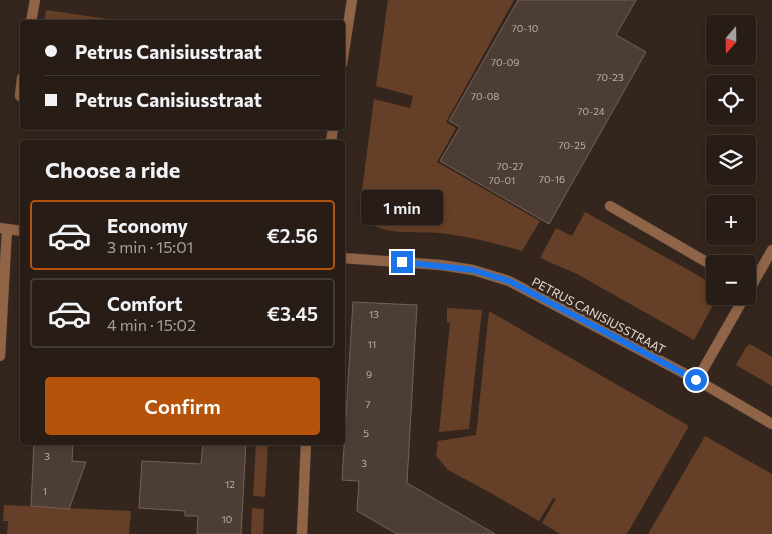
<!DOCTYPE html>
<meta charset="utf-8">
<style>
body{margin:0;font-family:Commissioner,sans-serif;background:#332923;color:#f1f3f6;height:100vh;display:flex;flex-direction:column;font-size:19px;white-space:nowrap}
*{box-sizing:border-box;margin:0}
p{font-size:16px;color:#a4a1a1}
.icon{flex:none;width:28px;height:28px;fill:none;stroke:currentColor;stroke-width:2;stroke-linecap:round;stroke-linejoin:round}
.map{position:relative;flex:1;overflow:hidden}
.sheet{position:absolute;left:20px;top:140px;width:325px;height:305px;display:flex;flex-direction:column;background:#271c16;border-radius:5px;box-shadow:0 2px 8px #0003,0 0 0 1px #433a35}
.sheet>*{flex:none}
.guide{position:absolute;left:20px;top:20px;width:325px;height:110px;border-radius:5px;box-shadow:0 2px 8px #0003,0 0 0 1px #433a35;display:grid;align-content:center;height:110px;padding:0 25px;background:#271c16}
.needle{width:32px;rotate:200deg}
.buttons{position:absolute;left:706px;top:15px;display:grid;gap:10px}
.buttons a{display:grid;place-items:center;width:50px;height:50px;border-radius:5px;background:#271c16;box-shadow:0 2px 8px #0003,0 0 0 1px #433a35;font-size:25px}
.end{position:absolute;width:22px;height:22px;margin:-11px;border:6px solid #1a73e8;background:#fff;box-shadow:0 0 0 2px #fff}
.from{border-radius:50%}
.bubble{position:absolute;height:35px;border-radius:5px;background:#271c16;box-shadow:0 2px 8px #0003,0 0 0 1px #433a35;font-size:16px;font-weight:600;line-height:35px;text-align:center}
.guide b{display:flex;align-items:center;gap:18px;height:48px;font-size:19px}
.guide b+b{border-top:1px solid #433a35}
.guide i{width:12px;height:12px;background:#f1f3f6}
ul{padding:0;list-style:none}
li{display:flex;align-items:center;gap:15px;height:70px;margin:0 10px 8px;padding:0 15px;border:2px solid #433a35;border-radius:5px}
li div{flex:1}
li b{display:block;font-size:19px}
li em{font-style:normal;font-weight:600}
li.on{border-color:#b45309}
li>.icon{width:45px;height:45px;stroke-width:1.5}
h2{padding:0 25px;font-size:22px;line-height:60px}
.button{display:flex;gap:10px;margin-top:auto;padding:10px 25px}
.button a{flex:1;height:58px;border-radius:5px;background:#b45309;color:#fff;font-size:20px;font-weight:600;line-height:58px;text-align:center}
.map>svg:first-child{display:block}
.green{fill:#653f27}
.building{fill:#4d3e35;stroke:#736259}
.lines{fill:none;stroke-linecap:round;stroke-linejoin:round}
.service-casing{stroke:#50433a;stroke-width:11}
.minor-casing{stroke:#50433a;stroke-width:11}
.service{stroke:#906447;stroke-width:10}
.minor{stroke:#906447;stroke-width:10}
.route{stroke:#1a73e8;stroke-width:6}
.labels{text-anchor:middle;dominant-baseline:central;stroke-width:5;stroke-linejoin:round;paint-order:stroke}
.number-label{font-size:10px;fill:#beb3ac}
.street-label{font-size:12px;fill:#e3dad4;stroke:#34261d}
</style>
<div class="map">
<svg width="772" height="534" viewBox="0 0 772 534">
<rect width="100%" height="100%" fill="#34261d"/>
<!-- green -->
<path class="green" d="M388,0H514L446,122L456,128L437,162L540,221L522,251C495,243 467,236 439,233C422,232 391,234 377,227C366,222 361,210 361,198L374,99L410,108L413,96L376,86Z
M46,10L129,22H44Z
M585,212L715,285V296H718L694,340L577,274L540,258L556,228L572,236Z
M447,308L482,310L469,429L439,432L450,323L447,322Z
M489,311L689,426L627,534H560L542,523L556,499L553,498L539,521L489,492L448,470L436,456L438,441L476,435Z
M750,344L772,357V386L736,365L746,347Z
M705,436L772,474V534H648Z
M256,443H268L265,497L253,496Z
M4,505L131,511L129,534H7L8,521H3Z
M252,508L264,509L263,534H251Z"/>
<!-- building -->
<path class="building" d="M518,0H636L616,35L646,52L549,224L440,161L460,127L449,121Z
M353,302L417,305L407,483L495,534H397L357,511L359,481L342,480Z
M34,442H73L72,461L86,462L69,509L31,506Z
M203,442H246L241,534H197L198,516H185V511L139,508L142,461L201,464Z"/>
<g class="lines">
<defs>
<path id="service" d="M610,206L715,267"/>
<path id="minor" d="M31,22L35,0
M342,64L352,0
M20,96L22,78
M331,142L333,128
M0,228L22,231
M342,258L441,265L473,270L509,281L697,380L772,424
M748,292L772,250
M0,356L7,229
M697,380L745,296
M302,534L306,442"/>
</defs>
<!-- service casing -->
<use href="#service" class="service-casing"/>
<!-- minor casing -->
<use href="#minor" class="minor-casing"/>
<!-- service -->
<use href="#service" class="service"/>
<!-- minor -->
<use href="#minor" class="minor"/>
</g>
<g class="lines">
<!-- route -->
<path class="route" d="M402,262L473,270L509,281L696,380"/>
</g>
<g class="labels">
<!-- number labels -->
<g class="number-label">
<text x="525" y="28">70-10</text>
<text x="505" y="62">70-09</text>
<text x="610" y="77">70-23</text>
<text x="485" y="96">70-08</text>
<text x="591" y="111">70-24</text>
<text x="572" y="145">70-25</text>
<text x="510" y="166">70-27</text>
<text x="552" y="179">70-16</text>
<text x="502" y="180">70-01</text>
<text x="374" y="314">13</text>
<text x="372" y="344">11</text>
<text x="369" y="374">9</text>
<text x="368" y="404">7</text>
<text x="366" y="433">5</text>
<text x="47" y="456">3</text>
<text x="364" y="463">3</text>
<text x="230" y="484">12</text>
<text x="45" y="491">1</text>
<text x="227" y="519">10</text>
</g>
<!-- street labels -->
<g class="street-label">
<text transform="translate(599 315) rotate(28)">PETRUS CANISIUSSTRAAT</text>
</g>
</g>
</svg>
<div class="buttons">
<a><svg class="needle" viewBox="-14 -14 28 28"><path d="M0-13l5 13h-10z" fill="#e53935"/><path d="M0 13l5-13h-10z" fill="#a4a1a1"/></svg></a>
<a><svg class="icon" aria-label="locate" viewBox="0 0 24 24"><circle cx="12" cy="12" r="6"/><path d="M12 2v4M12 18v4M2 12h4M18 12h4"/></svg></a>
<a><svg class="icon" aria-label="layers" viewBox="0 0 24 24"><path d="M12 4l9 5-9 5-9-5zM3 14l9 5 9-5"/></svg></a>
<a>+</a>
<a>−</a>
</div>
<i class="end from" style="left:696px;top:380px"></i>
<i class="end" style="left:402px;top:262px"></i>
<div class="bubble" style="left:361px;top:190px;width:82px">1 min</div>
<div class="guide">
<b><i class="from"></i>Petrus Canisiusstraat</b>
<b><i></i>Petrus Canisiusstraat</b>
</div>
<section class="sheet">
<h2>Choose a ride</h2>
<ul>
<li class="on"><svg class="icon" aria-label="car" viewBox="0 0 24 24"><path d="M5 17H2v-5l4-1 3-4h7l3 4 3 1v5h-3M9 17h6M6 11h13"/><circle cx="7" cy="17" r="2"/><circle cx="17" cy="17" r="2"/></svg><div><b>Economy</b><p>3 min · 15:01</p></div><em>€2.56</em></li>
<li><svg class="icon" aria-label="car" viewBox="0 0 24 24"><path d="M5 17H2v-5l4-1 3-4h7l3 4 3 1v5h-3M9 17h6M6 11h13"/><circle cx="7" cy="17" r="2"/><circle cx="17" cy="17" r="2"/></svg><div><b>Comfort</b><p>4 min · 15:02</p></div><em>€3.45</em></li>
</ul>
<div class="button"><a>Confirm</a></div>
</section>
</div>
